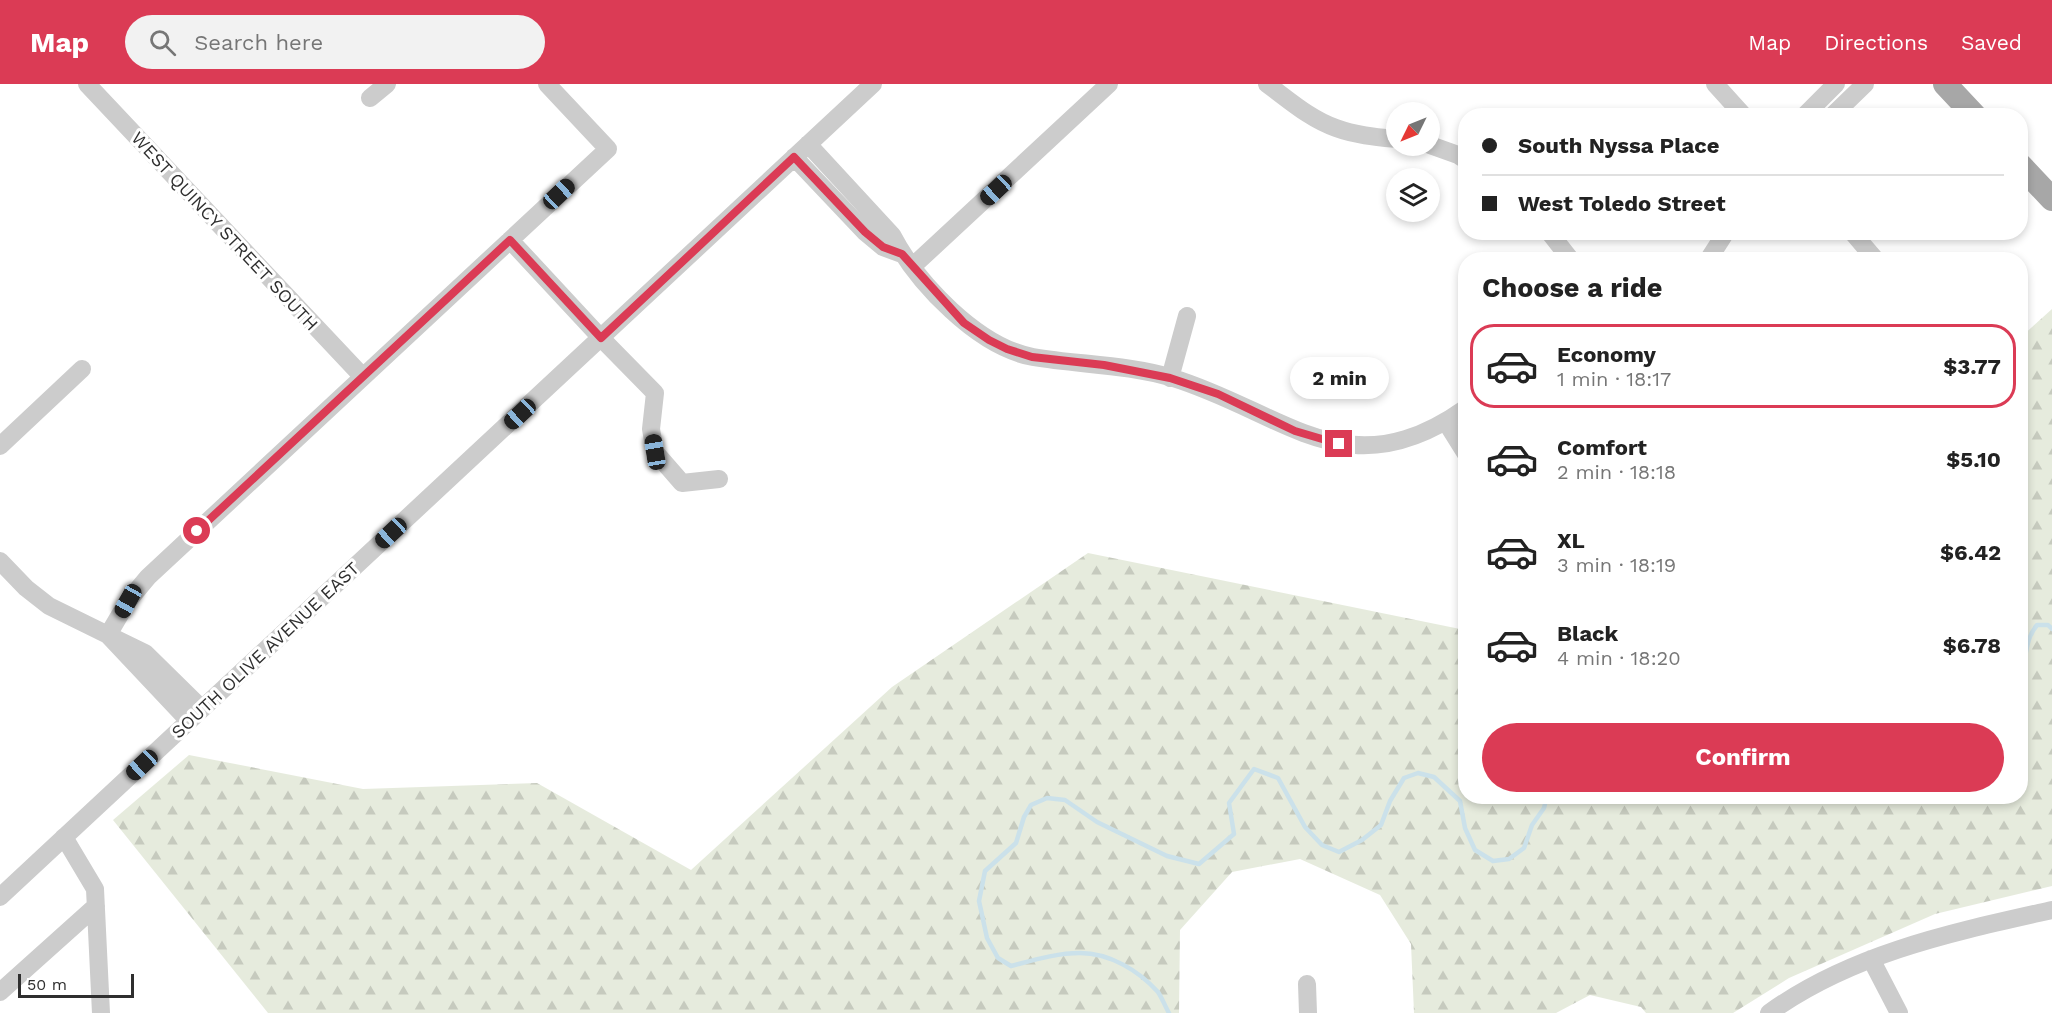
<!DOCTYPE html>
<meta charset="utf-8">
<style>
body{margin:0;font-family:"Work Sans",sans-serif;background:#f2f2f2;color:#222;height:100vh;display:flex;flex-direction:column;font-size:22px;white-space:nowrap}
*{box-sizing:border-box;margin:0}
p{font-size:20px;color:#767676}
.icon{flex:none;width:33px;height:33px;fill:none;stroke:currentColor;stroke-width:2;stroke-linecap:round;stroke-linejoin:round}
.map{position:relative;flex:1;overflow:hidden}
.sheet{position:absolute;left:1458px;top:168px;width:570px;height:552px;display:flex;flex-direction:column;background:#fff;border-radius:24px;box-shadow:0 3px 9px #0003}
.sheet>*{flex:none}
.top-card{position:absolute;left:1458px;top:24px;width:570px;height:132px;border-radius:24px;box-shadow:0 3px 9px #0003;display:grid;align-content:center;height:132px;padding:0 24px;background:#fff}
.needle{width:39px;rotate:227deg}
.controls{position:absolute;left:1386px;top:18px;display:grid;gap:12px}
.controls a{display:grid;place-items:center;width:54px;height:54px;border-radius:50%;background:#fff;box-shadow:0 3px 9px #0003;font-size:30px}
.scale{position:absolute;left:18px;bottom:15px;width:116px;box-sizing:border-box;padding-left:6px;border:3px solid #2f2f2f;border-top:0;font-size:16px;line-height:21px;white-space:nowrap;color:#2f2f2f;-webkit-text-stroke:4px #fff;paint-order:stroke}
.end{position:absolute;width:27px;height:27px;margin:-14px;border:8px solid #db3b55;background:#fff;box-shadow:0 0 0 3px #fff}
.from{border-radius:50%}
.bubble{position:absolute;height:42px;border-radius:21px;background:#fff;box-shadow:0 3px 9px #0003;font-size:20px;font-weight:700;line-height:42px;text-align:center}
.car{position:absolute;width:18px;height:36px;margin:-18px -9px;border-radius:8px;box-shadow:0 0 4px 2px #0007;background:linear-gradient(#222 24%,#8ab4d8 0 40%,#222 0 76%,#8ab4d8 0 86%,#222 0)}
.top-card b{display:flex;align-items:center;gap:21px;height:57px;font-size:22px}
.top-card b+b{border-top:2px solid #e0e0e0}
.top-card i{width:15px;height:15px;background:#222}
ul{padding:0;list-style:none}
li{display:flex;align-items:center;gap:18px;height:84px;margin:0 12px 9px;padding:0 12px;border:3px solid transparent;border-radius:24px}
li div{flex:1}
li b{display:block;font-size:22px}
li em{font-style:normal;font-weight:700}
li.current{border-color:#db3b55}
li>.icon{width:54px;height:54px;stroke-width:1.5}
h2{padding:0 24px;font-size:27px;line-height:72px}
.action{display:flex;gap:12px;margin-top:auto;padding:12px 24px}
.action a{flex:1;height:69px;border-radius:36px;background:#db3b55;color:#fff;font-size:24px;font-weight:700;line-height:69px;text-align:center}
header{display:flex;align-items:center;gap:36px;box-sizing:border-box;height:84px;padding:0 30px;background:#db3b55;color:#fff}
header strong{font-size:28px}
nav{display:flex;gap:33px;margin-inline-start:auto;font-size:21px}
.search{width:420px;height:54px;background:#f2f2f2;display:flex;align-items:center;gap:15px;box-sizing:border-box;padding:0 21px;border-radius:33px;color:#767676;font-size:22px}
.map>svg:first-child{display:block}
.forest{fill:url(#forest-firs)}
.lines{fill:none;stroke-linecap:round;stroke-linejoin:round}
.stream{stroke:#cbe1ea;stroke-width:4.5}
.minor{stroke:#ccc;stroke-width:18}
.major{stroke:#a7a7a7;stroke-width:24}
.route{stroke:#db3b55;stroke-width:8}
.labels{text-anchor:middle;dominant-baseline:central;stroke-width:6;stroke-linejoin:round;paint-order:stroke}
.street-label{font-size:18px;fill:#2f2f2f;stroke:#fff}
</style>
<header>
<strong>Map</strong>
<div class="search"><svg class="icon" aria-label="search" viewBox="0 0 24 24"><circle cx="10" cy="10" r="6"/><path d="M15 15l6 6"/></svg>Search here</div>
<nav><a>Map</a><a>Directions</a><a>Saved</a></nav>
</header>
<div class="map">
<svg width="2052" height="929" viewBox="0 0 2052 929">
<defs>
<pattern id="forest-firs" width="22" height="20" patternUnits="userSpaceOnUse" patternTransform="scale(1.5)"><rect width="22" height="20" fill="#e6ebdd"/><path d="M5 1l3.5 6h-7zM16 11l3.5 6h-7z" fill="#c6cabe"/></pattern>
</defs>
<rect width="100%" height="100%" fill="#fff"/>
<!-- forest -->
<path class="forest" d="M2052,225V802L1935,830L1789,894L1733,929H1646L1641,923L1590,911L1556,929H1414L1411,860L1380,811L1300,775L1232,788L1180,846L1179,929H268L113,736L189,671L363,705L537,699L691,786L892,603L1088,469L1465,546L1466,712H2020L2021,253Z"/>
<g class="lines">
<!-- stream -->
<path class="stream" d="M2020,589C2028,572 2024,557 2037,541H2048L2052,545
M1169,929C1165,922 1162,914 1158,908C1139,887 1110,869 1080,869C1057,869 1034,876 1011,882L998,874L987,854L979,817L985,787L1016,759L1024,733L1031,721L1047,714L1065,716L1097,738L1167,772L1199,780L1234,750L1229,719L1254,685L1278,694L1305,743L1322,761L1339,768L1362,756L1381,741L1390,717L1404,694L1418,689L1434,693L1460,717L1465,744L1475,766L1493,777L1509,775L1524,764L1532,741L1544,724L1547,712"/>
<!-- minor -->
<path class="minor" d="M87,0L363,293
M1267,0C1289,16 1310,35 1336,44C1355,51 1376,53 1396,55
M1715,0L1744,32
M370,14L387,0
M1804,32L1836,0
M1832,32L1865,0
M808,60L892,151C917,199 978,263 1033,273C1079,281 1127,280 1173,294C1286,329 1347,408 1466,324
M1430,61L1458,71L1466,76
M794,73L865,148L883,163L902,170
M1549,148L1571,176
M1852,148L1876,176
M510,156L601,254L655,309L651,345L655,368L682,399L719,395
M1708,176L1726,148
M913,182L1109,0
M1170,294L1187,232
M1446,338L1466,370
M0,362L82,285
M0,477L26,504L49,522L108,551L128,517L148,493L608,65L547,0
M189,637L108,551L145,569L202,625
M64,753L95,805L101,929
M0,813L873,0
M1871,875L1899,929
M1307,900L1308,929
M0,908L96,822
M1769,929C1852,869 1954,848 2052,826"/>
<!-- major -->
<path class="major" d="M1945,0L1975,32
M2020,81L2052,115"/>
</g>
<g class="lines">
<!-- route -->
<path class="route" d="M197,447L510,156L601,254L794,73L865,148L883,163L902,170L964,239L989,256L1007,265L1032,273L1104,281L1170,294L1218,310L1295,347L1339,360"/>
</g>
<g class="labels">
<!-- street labels -->
<g class="street-label">
<text transform="translate(225 147) rotate(47)">WEST QUINCY STREET SOUTH</text>
<text transform="translate(265 566) rotate(-43)">SOUTH OLIVE AVENUE EAST</text>
</g>
</g>
</svg>
<div class="controls">
<a><svg class="needle" viewBox="-14 -14 28 28"><path d="M0-13l5 13h-10z" fill="#e53935"/><path d="M0 13l5-13h-10z" fill="#767676"/></svg></a>
<a><svg class="icon" aria-label="layers" viewBox="0 0 24 24"><path d="M12 4l9 5-9 5-9-5zM3 14l9 5 9-5"/></svg></a>
</div>
<div class="scale">50 m</div>
<i class="end from" style="left:197px;top:447px"></i>
<i class="end" style="left:1339px;top:360px"></i>
<div class="bubble" style="left:1290px;top:273px;width:99px">2 min</div>
<i class="car" style="left:996px;top:106px;rotate:227deg"></i>
<i class="car" style="left:559px;top:110px;rotate:47deg"></i>
<i class="car" style="left:520px;top:330px;rotate:227deg"></i>
<i class="car" style="left:655px;top:368px;rotate:351deg"></i>
<i class="car" style="left:391px;top:449px;rotate:227deg"></i>
<i class="car" style="left:128px;top:517px;rotate:209deg"></i>
<i class="car" style="left:142px;top:681px;rotate:227deg"></i>
<div class="top-card">
<b><i class="from"></i>South Nyssa Place</b>
<b><i></i>West Toledo Street</b>
</div>
<section class="sheet">
<h2>Choose a ride</h2>
<ul>
<li class="current"><svg class="icon" aria-label="car" viewBox="0 0 24 24"><path d="M5 17H2v-5l4-1 3-4h7l3 4 3 1v5h-3M9 17h6M6 11h13"/><circle cx="7" cy="17" r="2"/><circle cx="17" cy="17" r="2"/></svg><div><b>Economy</b><p>1 min · 18:17</p></div><em>$3.77</em></li>
<li><svg class="icon" aria-label="car" viewBox="0 0 24 24"><path d="M5 17H2v-5l4-1 3-4h7l3 4 3 1v5h-3M9 17h6M6 11h13"/><circle cx="7" cy="17" r="2"/><circle cx="17" cy="17" r="2"/></svg><div><b>Comfort</b><p>2 min · 18:18</p></div><em>$5.10</em></li>
<li><svg class="icon" aria-label="car" viewBox="0 0 24 24"><path d="M5 17H2v-5l4-1 3-4h7l3 4 3 1v5h-3M9 17h6M6 11h13"/><circle cx="7" cy="17" r="2"/><circle cx="17" cy="17" r="2"/></svg><div><b>XL</b><p>3 min · 18:19</p></div><em>$6.42</em></li>
<li><svg class="icon" aria-label="car" viewBox="0 0 24 24"><path d="M5 17H2v-5l4-1 3-4h7l3 4 3 1v5h-3M9 17h6M6 11h13"/><circle cx="7" cy="17" r="2"/><circle cx="17" cy="17" r="2"/></svg><div><b>Black</b><p>4 min · 18:20</p></div><em>$6.78</em></li>
</ul>
<div class="action"><a>Confirm</a></div>
</section>
</div>
